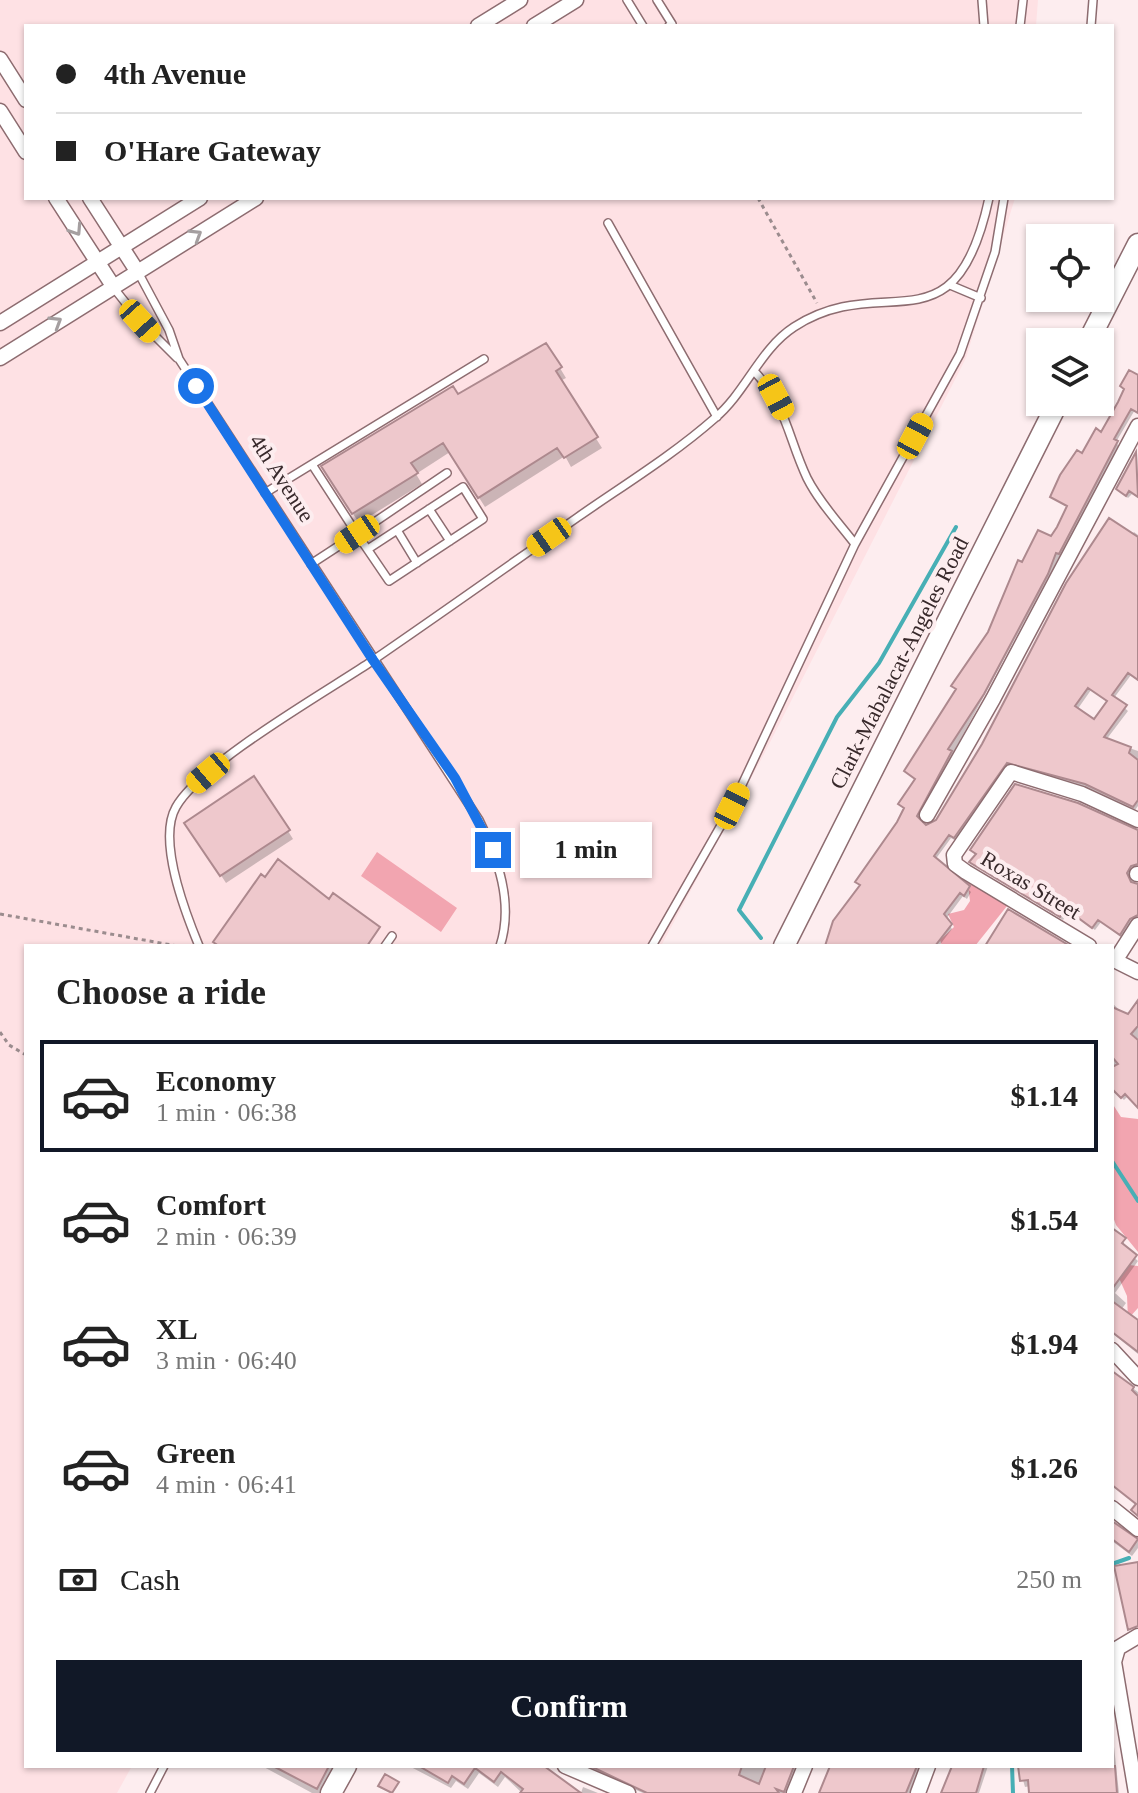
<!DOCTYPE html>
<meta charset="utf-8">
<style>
body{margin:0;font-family:Georgia,serif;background:#f2f2f2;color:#222;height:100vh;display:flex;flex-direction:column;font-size:30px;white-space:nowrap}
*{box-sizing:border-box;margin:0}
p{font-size:26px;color:#767676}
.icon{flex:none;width:44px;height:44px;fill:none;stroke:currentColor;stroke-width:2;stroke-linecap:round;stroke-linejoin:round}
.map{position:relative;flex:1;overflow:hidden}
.sheet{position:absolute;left:24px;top:944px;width:1090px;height:824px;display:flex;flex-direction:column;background:#fff;border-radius:0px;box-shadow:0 2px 6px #0004}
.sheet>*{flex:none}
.hud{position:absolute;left:24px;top:24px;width:1090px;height:176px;border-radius:0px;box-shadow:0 2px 6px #0004;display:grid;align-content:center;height:176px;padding:0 32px;background:#fff}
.fabs{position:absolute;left:1026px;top:224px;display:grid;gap:16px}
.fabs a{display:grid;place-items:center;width:88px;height:88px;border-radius:0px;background:#fff;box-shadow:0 2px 6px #0004;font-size:40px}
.end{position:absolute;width:36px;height:36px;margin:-18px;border:10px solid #1a73e8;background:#fff;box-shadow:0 0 0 4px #fff}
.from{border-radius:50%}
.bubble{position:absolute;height:56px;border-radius:0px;background:#fff;box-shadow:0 2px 6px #0004;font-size:26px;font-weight:700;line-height:56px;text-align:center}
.car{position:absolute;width:24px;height:48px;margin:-24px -12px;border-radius:10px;box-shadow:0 0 6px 2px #0007;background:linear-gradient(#f5c518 24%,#345 0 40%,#f5c518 0 76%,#345 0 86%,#f5c518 0)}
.hud b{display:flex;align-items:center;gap:28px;height:76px;font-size:30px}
.hud b+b{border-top:2px solid #e0e0e0}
.hud i{width:20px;height:20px;background:#222}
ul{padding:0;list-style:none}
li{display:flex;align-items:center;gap:24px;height:112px;margin:0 16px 12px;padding:0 16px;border:4px solid transparent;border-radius:0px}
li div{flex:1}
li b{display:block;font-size:30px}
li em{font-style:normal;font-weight:700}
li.selected{border-color:#111827}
li>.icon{width:72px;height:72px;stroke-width:1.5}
h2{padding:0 32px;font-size:36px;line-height:96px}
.pay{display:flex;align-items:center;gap:20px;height:88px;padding:0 32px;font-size:30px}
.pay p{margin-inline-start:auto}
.action{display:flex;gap:16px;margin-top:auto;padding:16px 32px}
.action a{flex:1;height:92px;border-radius:0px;background:#111827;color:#fff;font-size:32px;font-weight:700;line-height:92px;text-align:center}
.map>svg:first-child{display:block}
.built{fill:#fee1e4}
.green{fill:#f2a5b0}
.shadow{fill:#0003;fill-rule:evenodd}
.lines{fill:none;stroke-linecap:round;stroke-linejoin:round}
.stream{stroke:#47afb5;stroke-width:4}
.building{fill:#eec8cc;stroke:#ad898e;stroke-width:2;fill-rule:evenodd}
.lane-casing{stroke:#8d6c70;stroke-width:10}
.street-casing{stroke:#8d6c70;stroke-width:17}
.secondary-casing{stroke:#8d6c70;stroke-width:23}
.path{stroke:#9b8c8e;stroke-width:3;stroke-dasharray:4 4;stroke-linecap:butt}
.lane{stroke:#fff;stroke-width:7}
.street{stroke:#fff;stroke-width:14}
.secondary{stroke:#fff;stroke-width:20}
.oneway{stroke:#a59fa0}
.route{stroke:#1a73e8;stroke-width:10}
.labels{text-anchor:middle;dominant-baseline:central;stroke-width:8;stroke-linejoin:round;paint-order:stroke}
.street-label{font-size:22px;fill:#38292b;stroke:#fdedef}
</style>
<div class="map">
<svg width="1138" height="1793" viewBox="0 0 1138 1793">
<rect width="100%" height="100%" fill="#fdedef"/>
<!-- built -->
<path class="built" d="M0,0H1038L1036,26H26V198H1015L966,358L763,756L661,946H26V1766H132L117,1793H0Z"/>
<!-- green -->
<path class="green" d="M377,852L457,908L441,932L361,876Z
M967,878L1011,901L975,946H942L940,940L954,927L948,914L964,910L970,901Z
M1112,1103L1121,1117L1138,1119V1252L1116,1225L1112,1214Z
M1129,1265L1138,1266V1308L1128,1319L1127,1296L1119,1278Z"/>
<!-- shadow -->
<path class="shadow" d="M546,345L566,378L560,381L602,448L571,467L565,456L485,507L450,452L416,474L422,484L359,523L329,477Z
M1124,397L1136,408L1116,442L1119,447L919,816L922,825L928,827L937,821L1134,532L1138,535V681L1131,675L1114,698L1128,711L1106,740L1138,751V806L1135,810L1089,788L1016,766L1005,770L956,841L951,838L935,860L971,892L967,899L963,896L946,919L952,929L939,946H827L861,887L857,882L905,809L900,804L916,780L906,771L956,690L954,686L990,633L1023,564L1052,539L1068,508L1052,497L1102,434ZM1091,690L1109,703L1095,722L1077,710Z
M1137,454L1138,498L1132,494L1128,498L1118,489Z
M192,831H288L293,839L226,883Z
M1138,831V868L1128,878L1138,884V920L1122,938L1101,922L1095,930L1069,912L1063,920L974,864L977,856L972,850Z
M1112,1003L1128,1018L1138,1003V1106L1128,1096L1124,1100L1112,1088Z
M1112,1231L1124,1240V1248L1138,1261L1115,1293L1126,1303L1121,1310L1138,1320V1354L1112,1333Z
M1112,1373L1138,1392V1517L1133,1511L1137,1506L1112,1481Z
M1112,1523L1138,1540V1548L1132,1556L1112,1541Z
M1112,1728L1119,1793H1031V1786L1025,1787L1019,1766H1112Z
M262,1766H341L326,1793H312Z
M409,1766H544L581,1793L583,1787L598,1793H522L505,1777L498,1787L479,1773L468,1789L456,1781L451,1788Z
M581,1766H803L789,1793H643Z
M832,1766H924L911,1793H821Z
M953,1766H988L979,1793H944Z"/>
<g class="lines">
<!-- stream -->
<path class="stream" d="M761,938L739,910L837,717L879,663L956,527
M1112,1161L1138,1201
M1112,1564L1129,1558
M1012,1766L1013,1793"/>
</g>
<!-- building -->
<path class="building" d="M546,343L562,367L556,371L598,437L564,458L557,448L478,498L443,443L411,463L418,473L352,514L321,466L453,386L458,394Z
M1129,370L1138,375V413L1131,409L1114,439L1118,441L1059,554L1056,553L1048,574L984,694L948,749L952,751L917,816L926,825L936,820L982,744L1066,583L1109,518L1138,537V680L1128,673L1112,695L1127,705L1104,737L1131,747L1129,753L1138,760V800L1133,807L1085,784L1007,763L954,838L949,835L934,856L970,886L964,896L960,893L944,914L952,924L935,946H825L833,921L860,885L855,882L897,822L904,808L898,804L915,779L904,771L956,689L951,686L988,632L1018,560L1022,562L1038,530L1051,536L1057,527L1067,506L1050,497L1060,475L1077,450L1082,453L1096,428L1101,432L1118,402L1124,389L1120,386ZM1088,688L1107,701L1094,719L1075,706Z
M1136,452L1138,497L1129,491L1126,496L1116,489Z
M254,776L290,830L220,876L184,823Z
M1015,784L1078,803L1138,830V864L1131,866L1127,873L1131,882L1138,884V915L1130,919L1120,935L1098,920L1092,928L1066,909L1060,917L969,862L976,854L970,850Z
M278,859L329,899L333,893L380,927L367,946H219L213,942L261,874L265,877Z
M1008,909L1070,946H985Z
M1138,1000V1026L1131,1034L1138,1040V1108L1125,1094L1121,1098L1112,1089V1067L1118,1064L1112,1057V1007L1128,1014Z
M1112,1228L1126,1238L1122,1243L1137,1255L1112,1289Z
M1112,1301L1138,1320V1352L1112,1332Z
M1112,1371L1134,1387L1132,1390L1138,1396V1516L1131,1510L1136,1504L1112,1485Z
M1112,1521L1138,1539L1129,1552L1112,1539Z
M1138,1562V1626L1128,1630L1114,1566Z
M273,1766H329L317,1789Z
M419,1766H544L581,1793H520L523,1789L501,1772L494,1782L475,1768L464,1784L452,1776L448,1783Z
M590,1766H742L739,1775L759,1784L766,1766H794L784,1792L776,1789L779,1793H647Z
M830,1766H917L906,1793H819Z
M952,1766H984L976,1793H941Z
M1018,1766H1115L1117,1793H1029L1028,1780L1020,1781Z
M385,1774L399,1782L392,1793L378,1786Z"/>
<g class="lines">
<defs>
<path id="lane" d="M627,0L643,26
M657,0L672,24L669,26
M982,0L984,26
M1020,26L1023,0
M1091,26L1093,0
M608,223L717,417
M138,272L169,330L179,359L479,820C498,859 514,903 500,946
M950,285L981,298
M113,287L140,321L177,358
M754,371C787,406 788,438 807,478C819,502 839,523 855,544
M265,493L484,359
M429,509L450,541
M397,530L417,563
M368,549L463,487L483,519L389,581L357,534L447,473
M311,564L357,534L313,466
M199,946C185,912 157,840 176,807C200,764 324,693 369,663C439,615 508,566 578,517C624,485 673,455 715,418C746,392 760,349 794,327C885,268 955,357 989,198
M385,946L392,936
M652,946L732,806L855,544L960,354L995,252L1004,198
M150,1793L164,1766"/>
<path id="street" d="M478,26L520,0
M534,26L576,0
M0,59L26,100
M0,111L26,152
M56,198L113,286
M90,198L137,271
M0,323L200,198
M0,358L256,198
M927,815L993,699L1138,426
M1137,874H1138
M1089,946L966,872L955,864L954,855L1011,772L1082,794L1138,820
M1112,959L1138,972
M1115,961L1138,925
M1112,1350L1138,1378
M1112,1508L1138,1529
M565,1766L628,1793
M794,1793L805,1766
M918,1793L928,1766
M1136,1793L1114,1662L1118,1648L1138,1636"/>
<path id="secondary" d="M1088,342L1138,244
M784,946L1058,402
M331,1793L346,1766"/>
</defs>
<!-- lane casing -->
<use href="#lane" class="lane-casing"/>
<!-- street casing -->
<use href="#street" class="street-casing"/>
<!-- secondary casing -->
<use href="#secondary" class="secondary-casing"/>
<!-- path -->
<path class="path" d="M758,198L817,303
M0,914L177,946
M0,1032L9,1045L26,1055"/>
<!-- lane -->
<use href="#lane" class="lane"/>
<!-- street -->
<use href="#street" class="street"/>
<!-- secondary -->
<use href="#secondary" class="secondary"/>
</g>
<!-- one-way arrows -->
<defs><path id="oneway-chevron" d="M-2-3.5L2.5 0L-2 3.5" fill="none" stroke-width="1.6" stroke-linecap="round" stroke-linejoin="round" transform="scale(2)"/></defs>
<g class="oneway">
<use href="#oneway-chevron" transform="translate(76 230) rotate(57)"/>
<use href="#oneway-chevron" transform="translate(196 235) rotate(-32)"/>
<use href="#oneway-chevron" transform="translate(56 322) rotate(-32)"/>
</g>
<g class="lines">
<!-- route -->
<path class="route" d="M196,386L373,660L455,778L493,850"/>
</g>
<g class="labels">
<!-- street labels -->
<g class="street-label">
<text transform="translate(282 478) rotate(57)">4th Avenue</text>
<text transform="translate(899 663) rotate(-63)">Clark-Mabalacat-Angeles Road</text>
<text transform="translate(1031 885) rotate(31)">Roxas Street</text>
</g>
</g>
</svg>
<div class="fabs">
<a><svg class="icon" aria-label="locate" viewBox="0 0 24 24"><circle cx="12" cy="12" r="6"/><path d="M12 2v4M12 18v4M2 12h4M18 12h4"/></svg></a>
<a><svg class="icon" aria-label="layers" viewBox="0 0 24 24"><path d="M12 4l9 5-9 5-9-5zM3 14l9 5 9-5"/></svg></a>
</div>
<i class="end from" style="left:196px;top:386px"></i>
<i class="end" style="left:493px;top:850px"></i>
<div class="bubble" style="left:520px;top:822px;width:132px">1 min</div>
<i class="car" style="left:140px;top:321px;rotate:138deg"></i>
<i class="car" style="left:776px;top:397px;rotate:152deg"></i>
<i class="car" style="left:915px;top:436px;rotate:28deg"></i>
<i class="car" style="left:357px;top:534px;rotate:236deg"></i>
<i class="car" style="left:549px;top:537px;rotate:235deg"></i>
<i class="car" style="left:208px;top:773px;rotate:230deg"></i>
<i class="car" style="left:732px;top:806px;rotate:26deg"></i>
<div class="hud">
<b><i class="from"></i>4th Avenue</b>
<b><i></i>O'Hare Gateway</b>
</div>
<section class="sheet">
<h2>Choose a ride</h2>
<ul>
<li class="selected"><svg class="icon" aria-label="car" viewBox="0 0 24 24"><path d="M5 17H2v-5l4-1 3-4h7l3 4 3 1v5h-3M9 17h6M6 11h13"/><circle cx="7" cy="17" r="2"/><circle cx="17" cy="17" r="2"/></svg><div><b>Economy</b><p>1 min · 06:38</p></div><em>$1.14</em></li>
<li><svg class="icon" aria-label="car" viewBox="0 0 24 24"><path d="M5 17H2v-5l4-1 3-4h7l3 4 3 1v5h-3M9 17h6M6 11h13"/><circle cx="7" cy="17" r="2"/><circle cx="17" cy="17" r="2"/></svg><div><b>Comfort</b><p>2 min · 06:39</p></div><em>$1.54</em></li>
<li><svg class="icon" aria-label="car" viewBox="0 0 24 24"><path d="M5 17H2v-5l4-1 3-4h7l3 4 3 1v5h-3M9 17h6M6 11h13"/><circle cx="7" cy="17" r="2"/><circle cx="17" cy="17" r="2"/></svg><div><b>XL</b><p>3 min · 06:40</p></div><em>$1.94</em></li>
<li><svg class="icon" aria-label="car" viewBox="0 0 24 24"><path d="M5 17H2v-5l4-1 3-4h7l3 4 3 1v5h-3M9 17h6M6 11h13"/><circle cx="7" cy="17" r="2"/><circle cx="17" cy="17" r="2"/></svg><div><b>Green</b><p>4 min · 06:41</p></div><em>$1.26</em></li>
</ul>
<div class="pay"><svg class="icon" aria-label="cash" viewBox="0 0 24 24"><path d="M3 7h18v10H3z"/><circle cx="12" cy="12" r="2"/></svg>Cash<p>250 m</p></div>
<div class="action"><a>Confirm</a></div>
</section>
</div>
